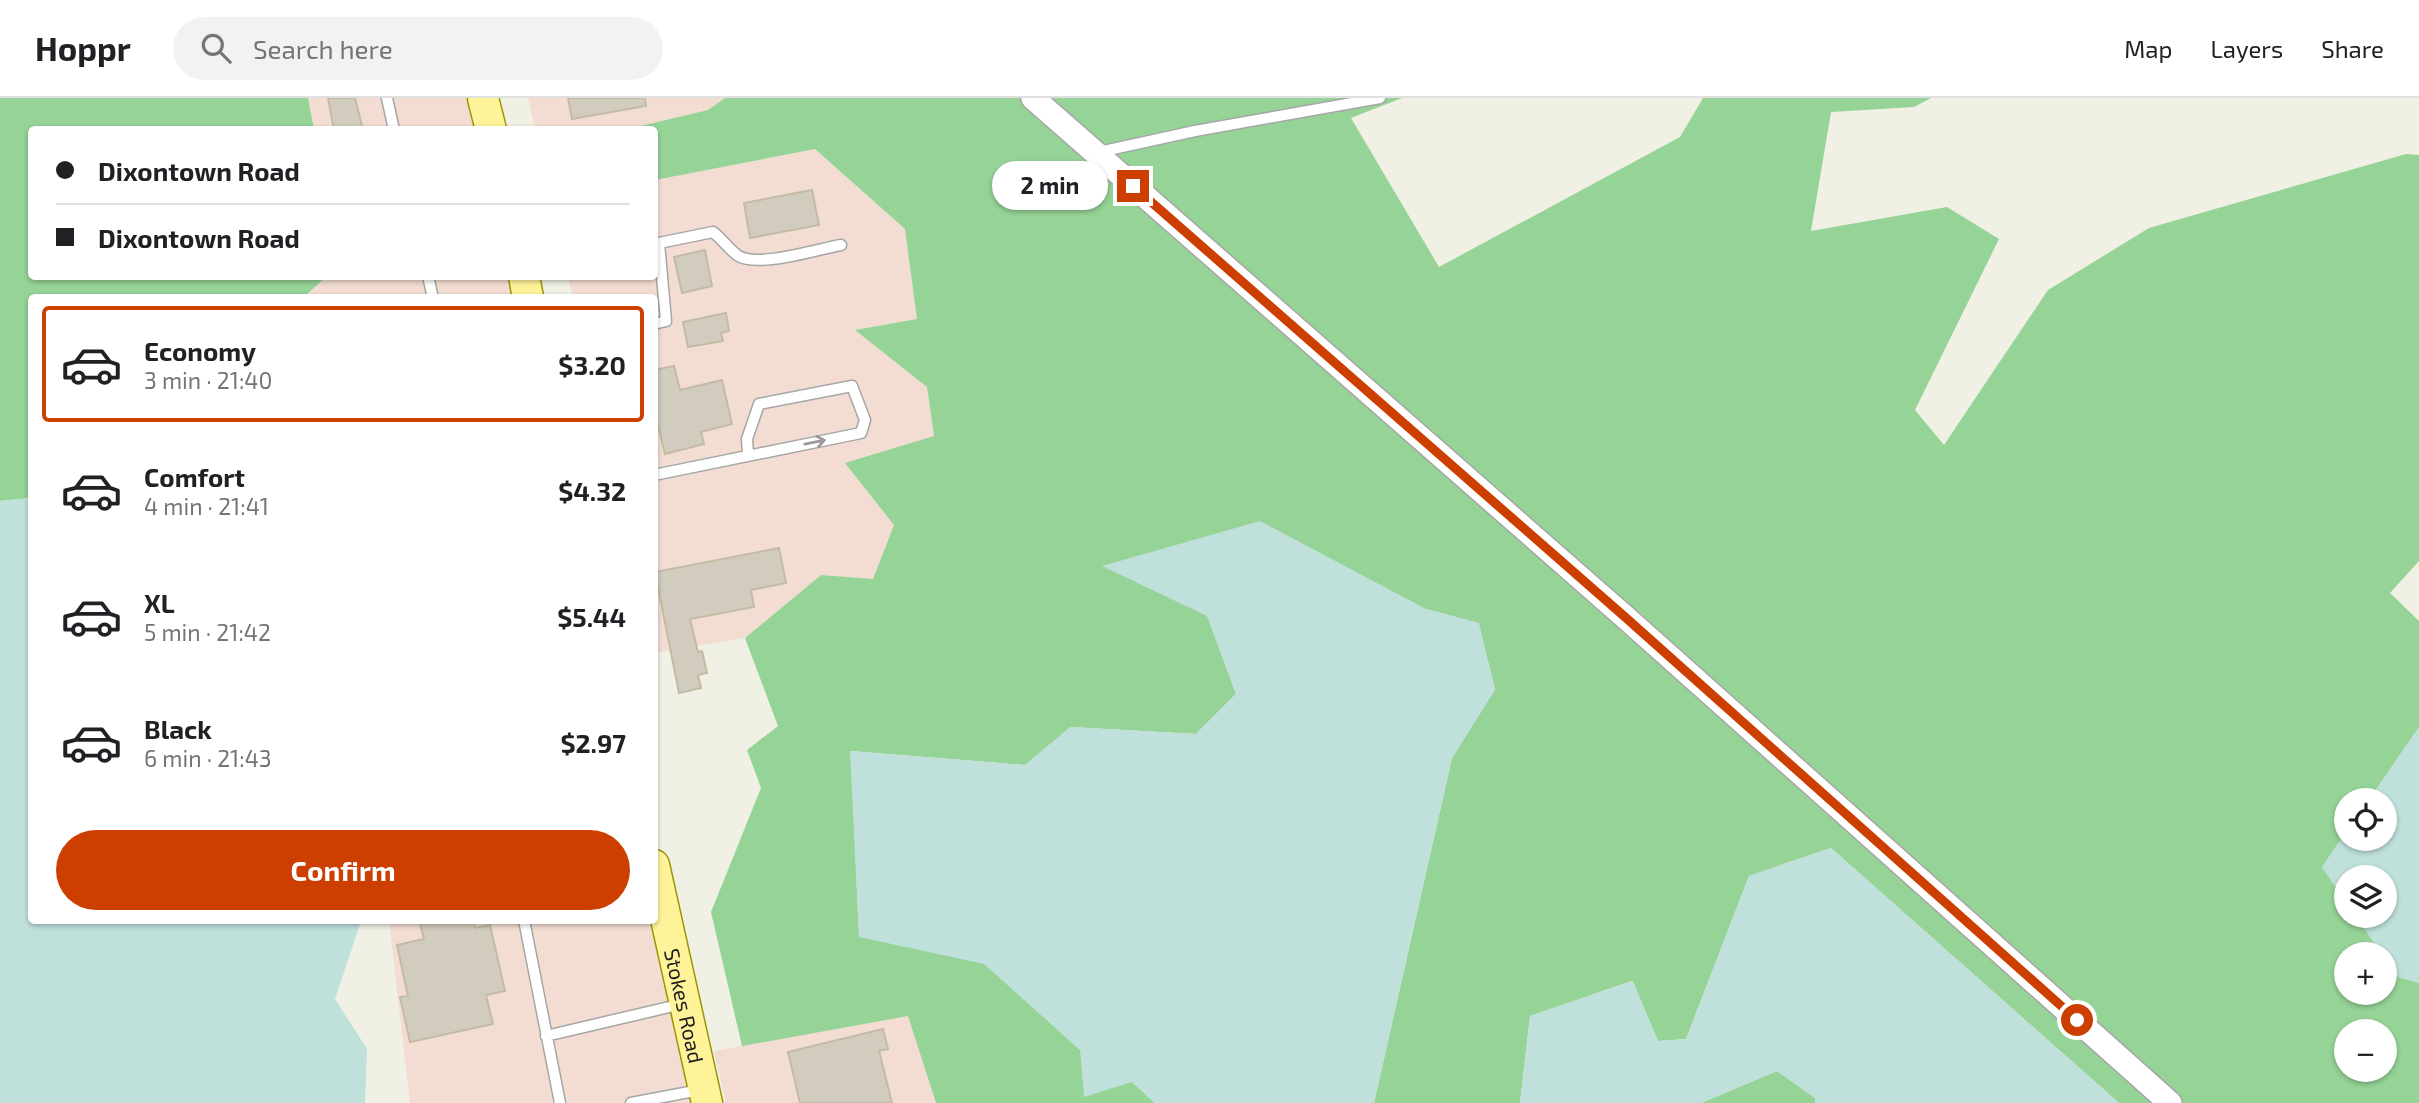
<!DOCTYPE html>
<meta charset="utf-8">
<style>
body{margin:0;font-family:"Exo 2",sans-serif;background:#f2f2f2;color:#202124;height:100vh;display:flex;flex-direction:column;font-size:26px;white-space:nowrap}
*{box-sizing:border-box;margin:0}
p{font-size:23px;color:#757577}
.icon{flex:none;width:38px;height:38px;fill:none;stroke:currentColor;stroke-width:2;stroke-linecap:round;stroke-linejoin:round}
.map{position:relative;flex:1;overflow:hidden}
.panel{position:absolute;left:28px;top:196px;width:630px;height:630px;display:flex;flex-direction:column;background:#fff;border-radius:7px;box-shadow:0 2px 5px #0004}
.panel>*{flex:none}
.banner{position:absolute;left:28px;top:28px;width:630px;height:154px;border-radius:7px;box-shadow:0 2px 5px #0004;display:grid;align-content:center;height:154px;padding:0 28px;background:#fff}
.buttons{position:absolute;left:2334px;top:690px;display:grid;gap:14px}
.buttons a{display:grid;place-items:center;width:63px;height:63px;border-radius:50%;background:#fff;box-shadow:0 2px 5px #0004;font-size:35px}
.end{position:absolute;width:32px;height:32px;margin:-16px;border:9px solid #cd3f00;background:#fff;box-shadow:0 0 0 4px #fff}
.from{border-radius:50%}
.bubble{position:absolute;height:49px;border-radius:24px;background:#fff;box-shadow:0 2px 5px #0004;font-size:23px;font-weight:700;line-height:49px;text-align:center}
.banner b{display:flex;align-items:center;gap:24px;height:66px;font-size:26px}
.banner b+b{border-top:2px solid #e0e0e0}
.banner i{width:18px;height:18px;background:#202124}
ul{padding:12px 0 0;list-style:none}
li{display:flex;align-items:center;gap:21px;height:116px;margin:0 14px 10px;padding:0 14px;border:4px solid transparent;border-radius:7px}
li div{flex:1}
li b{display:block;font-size:26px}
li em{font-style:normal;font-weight:700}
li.active{border-color:#cd3f00}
li>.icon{width:63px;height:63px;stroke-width:1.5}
.button{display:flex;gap:14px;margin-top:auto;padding:14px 28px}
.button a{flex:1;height:80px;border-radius:42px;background:#cd3f00;color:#fff;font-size:28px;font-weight:700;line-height:80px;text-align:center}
header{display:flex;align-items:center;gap:42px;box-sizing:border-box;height:98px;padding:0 35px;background:#fff;border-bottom:2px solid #e0e0e0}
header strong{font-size:33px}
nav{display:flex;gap:38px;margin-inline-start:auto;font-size:24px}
.search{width:490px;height:63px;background:#f2f2f2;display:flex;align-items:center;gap:18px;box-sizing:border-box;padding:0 24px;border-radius:38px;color:#757577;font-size:26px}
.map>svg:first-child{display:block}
.commercial{fill:#f3ddd2}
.forest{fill:#95d396;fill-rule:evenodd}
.wetland{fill:#bfe0db}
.building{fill:#d1ccbd;stroke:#c3bca5;stroke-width:2}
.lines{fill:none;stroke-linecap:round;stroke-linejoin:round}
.service-casing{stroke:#a6a6a6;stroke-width:13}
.tertiary-casing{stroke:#a6a6a6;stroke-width:26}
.primary-casing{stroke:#999600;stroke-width:33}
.service{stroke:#fff;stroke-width:10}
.tertiary{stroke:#fff;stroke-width:23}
.primary{stroke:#fff39a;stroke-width:30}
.oneway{stroke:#9a9a9a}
.route{stroke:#cd3f00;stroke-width:9}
.labels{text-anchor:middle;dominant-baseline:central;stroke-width:5;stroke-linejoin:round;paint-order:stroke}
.street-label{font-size:21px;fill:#1f1f1f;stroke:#fff}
</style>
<header>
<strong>Hoppr</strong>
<div class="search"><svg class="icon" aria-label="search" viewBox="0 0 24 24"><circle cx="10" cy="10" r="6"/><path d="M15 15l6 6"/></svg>Search here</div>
<nav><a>Map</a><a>Layers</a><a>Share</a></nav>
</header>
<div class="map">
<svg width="2419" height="1005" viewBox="0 0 2419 1005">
<rect width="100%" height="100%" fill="#f0f0e4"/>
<!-- commercial -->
<path class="commercial" d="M308,0H483L491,31H314Z
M528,0H725L708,12L624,32L535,31Z
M815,51L905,131L918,221L856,232L927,289L934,339L894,427L873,482L821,477L745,540L655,555L654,200L573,199L568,179L654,178L655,82Z
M326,178L524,179L528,200H304Z
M654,822L707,1005H410L389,823Z
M908,918L936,1005H726L714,953Z"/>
<!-- forest -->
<path class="forest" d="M0,0H308L314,31L32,32V178L326,179L304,199L32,200L31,400L0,403Z
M725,0H1402L1351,20L1439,169L1680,39L1703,0H1931L1914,9L1831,14L1811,133L1947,109L1999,141L1915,312L1944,347L2048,192L2149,130L2406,56L2419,57V463L2390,495L2419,523V629L2369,702H2347V733L2322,769L2347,805V817H2355L2382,856H2347V894H2385V861L2398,879L2419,885V1005H2119L1831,750L1749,778L1686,941L1658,943L1632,883L1530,918L1520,1005H1374L1452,660L1495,591L1478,525L1426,511L1103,468L1207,517L1236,596L1196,636L1071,629L1025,667L851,653L859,838L984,865L1080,952L1132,984L1155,1005H936L908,918L742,948L711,814L761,690L747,652L778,628L745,540L821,477L873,481L894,427L845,365L934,338L927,289L855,232L917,221L905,131L815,51L655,82L654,32H624L708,12ZM2347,933H2385V971H2347Z
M1777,973L1815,1000V1005H1701Z"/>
<!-- wetland -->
<path class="wetland" d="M31,400L32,822L361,823L335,901L367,951L365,1005H0V403Z
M1260,423L1426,511L1479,525L1495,592L1452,660L1374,1005H1155L1132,984L1084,999L1080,952L984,866L859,839L850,653L1025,667L1070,629L1196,636L1236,596L1207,518L1102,468Z
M2419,629V885L2398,879L2385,861V856H2382L2355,817H2385V779H2347V805L2322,769L2347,733V740H2385V702H2369Z
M1831,750L2119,1005H1815V1000L1777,973L1701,1005H1520L1530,918L1633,883L1658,943L1686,941L1749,778Z"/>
<!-- building -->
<path class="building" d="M328,0H355L363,32H334Z
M568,0H645L646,8L572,21Z
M812,92L819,127L750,140L744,105Z
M705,152L712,188L682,195L674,159Z
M726,215L729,233L721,235L723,243L688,249L683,224Z
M674,268L680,292L722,282L732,326L701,334L704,346L665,356L654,311V272Z
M779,450L786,485L751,492L754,509L690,521L698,554L702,553L707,575L698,577L701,590L679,595L655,474Z
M419,822H474L475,830L490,827L505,893L486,897L493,926L410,944L400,899L408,898L397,847L424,841Z
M883,931L888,951L879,953L892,1005H800L788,954Z"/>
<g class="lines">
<defs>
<path id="service" d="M387,0L394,32
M1099,54L1195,33L1380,0
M659,145L713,134C722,141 728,150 737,157C756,171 818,151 841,147
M428,178L433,200
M654,226L666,223L659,145H655
M654,377L861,335L865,322L852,288L759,306L747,341L748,357
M524,822L560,1005
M546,938L682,906
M631,1005L700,992"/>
<path id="tertiary" d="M1033,0L1625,519L2170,1005"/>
<g id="primary">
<path d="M483,0L491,32"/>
<path d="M524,178L528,200"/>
<path id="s1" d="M654,767L707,1005"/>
</g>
</defs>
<!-- service casing -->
<use href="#service" class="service-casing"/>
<!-- tertiary casing -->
<use href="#tertiary" class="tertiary-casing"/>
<!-- primary casing -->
<use href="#primary" class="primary-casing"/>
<!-- service -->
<use href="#service" class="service"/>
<!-- tertiary -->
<use href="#tertiary" class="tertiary"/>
<!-- primary -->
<use href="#primary" class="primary"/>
</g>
<!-- one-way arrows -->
<defs><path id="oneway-shaft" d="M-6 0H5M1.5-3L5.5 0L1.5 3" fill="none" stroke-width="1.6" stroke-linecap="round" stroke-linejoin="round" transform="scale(1.75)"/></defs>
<use class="oneway" href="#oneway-shaft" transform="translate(815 344) rotate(-11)"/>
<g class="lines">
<!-- route -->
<path class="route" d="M1133,88L1625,519L2077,922"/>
</g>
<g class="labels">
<!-- street labels -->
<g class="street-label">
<text stroke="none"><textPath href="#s1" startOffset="144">Stokes Road</textPath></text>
</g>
</g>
</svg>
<div class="buttons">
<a><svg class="icon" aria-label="locate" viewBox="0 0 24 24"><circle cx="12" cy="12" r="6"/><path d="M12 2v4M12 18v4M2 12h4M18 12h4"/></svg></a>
<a><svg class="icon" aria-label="layers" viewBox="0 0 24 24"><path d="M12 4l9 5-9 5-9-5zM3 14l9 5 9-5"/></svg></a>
<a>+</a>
<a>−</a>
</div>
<i class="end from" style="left:2077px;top:922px"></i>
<i class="end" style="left:1133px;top:88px"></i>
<div class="bubble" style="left:992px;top:63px;width:116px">2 min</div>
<div class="banner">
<b><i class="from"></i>Dixontown Road</b>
<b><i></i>Dixontown Road</b>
</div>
<section class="panel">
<ul>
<li class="active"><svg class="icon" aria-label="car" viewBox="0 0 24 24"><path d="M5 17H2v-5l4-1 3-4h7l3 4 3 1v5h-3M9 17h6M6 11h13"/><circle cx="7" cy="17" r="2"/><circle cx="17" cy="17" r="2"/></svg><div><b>Economy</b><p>3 min · 21:40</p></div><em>$3.20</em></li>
<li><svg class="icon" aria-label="car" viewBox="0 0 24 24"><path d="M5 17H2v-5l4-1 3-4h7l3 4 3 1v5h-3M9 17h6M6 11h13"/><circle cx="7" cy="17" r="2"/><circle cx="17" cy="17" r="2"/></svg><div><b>Comfort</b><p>4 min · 21:41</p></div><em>$4.32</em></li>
<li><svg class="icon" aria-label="car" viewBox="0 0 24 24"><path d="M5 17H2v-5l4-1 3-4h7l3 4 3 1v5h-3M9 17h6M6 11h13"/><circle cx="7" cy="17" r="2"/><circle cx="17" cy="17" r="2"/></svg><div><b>XL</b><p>5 min · 21:42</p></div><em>$5.44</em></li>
<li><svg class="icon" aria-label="car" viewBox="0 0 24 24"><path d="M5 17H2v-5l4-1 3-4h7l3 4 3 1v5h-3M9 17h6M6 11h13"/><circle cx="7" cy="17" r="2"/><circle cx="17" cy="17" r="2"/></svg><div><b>Black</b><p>6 min · 21:43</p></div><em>$2.97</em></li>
</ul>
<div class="button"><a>Confirm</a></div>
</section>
</div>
